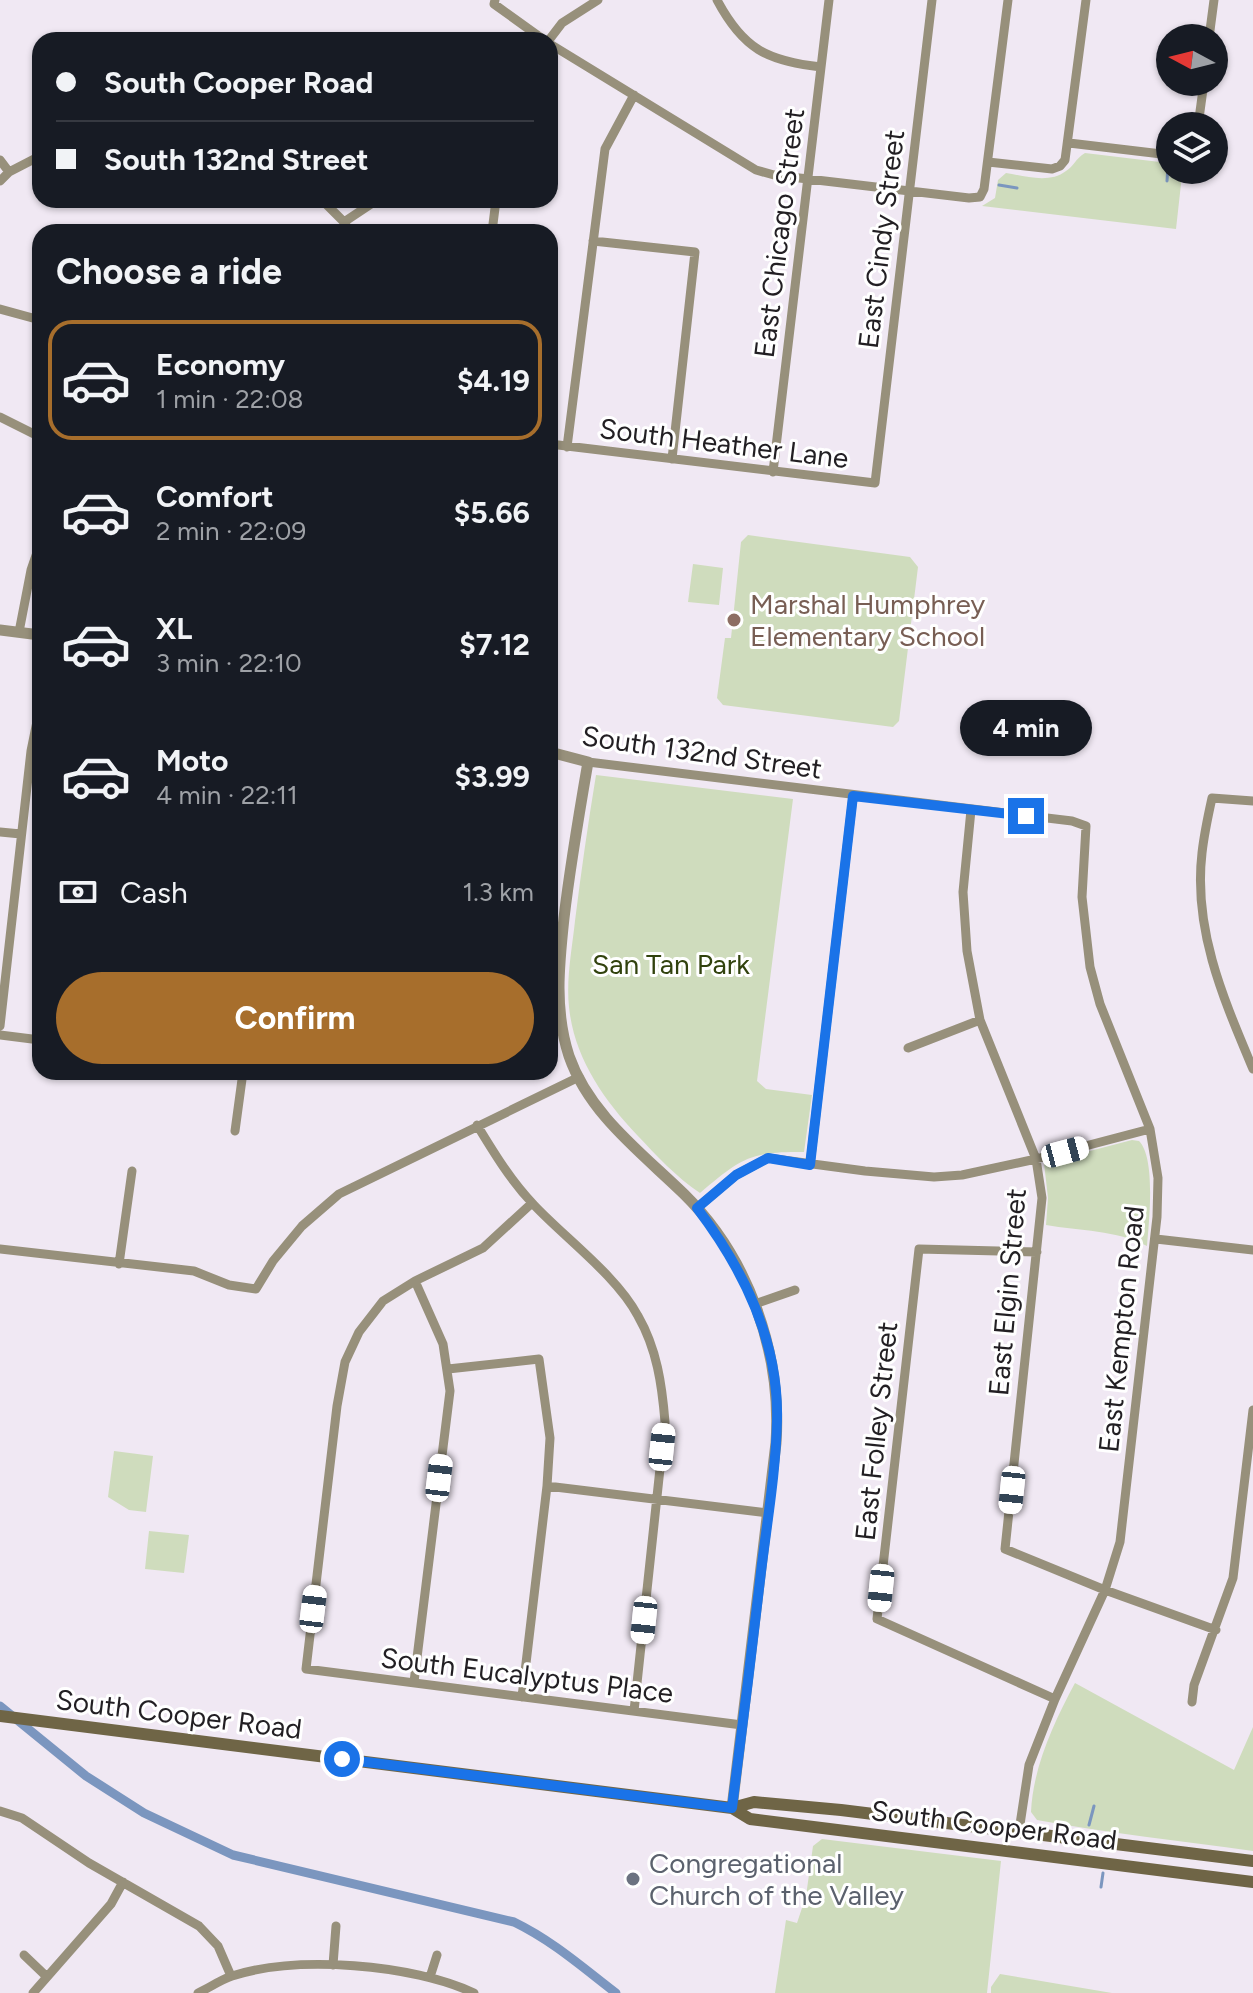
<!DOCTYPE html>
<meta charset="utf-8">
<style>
body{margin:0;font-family:Figtree,sans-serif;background:#20242c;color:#f1f3f6;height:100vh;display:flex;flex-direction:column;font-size:30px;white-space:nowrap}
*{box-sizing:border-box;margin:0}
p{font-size:26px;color:#9ea1a6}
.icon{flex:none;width:44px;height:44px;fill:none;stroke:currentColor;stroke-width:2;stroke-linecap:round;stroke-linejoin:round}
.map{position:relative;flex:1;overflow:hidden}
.drawer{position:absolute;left:32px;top:224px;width:526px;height:856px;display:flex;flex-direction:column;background:#171b24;border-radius:24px;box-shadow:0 2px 6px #0004}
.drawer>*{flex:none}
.guide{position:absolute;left:32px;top:32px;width:526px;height:176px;border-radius:24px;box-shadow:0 2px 6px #0004;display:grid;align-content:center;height:176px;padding:0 24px;background:#171b24}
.needle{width:52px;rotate:277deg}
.buttons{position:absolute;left:1156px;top:24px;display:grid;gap:16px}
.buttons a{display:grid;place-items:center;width:72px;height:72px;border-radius:50%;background:#171b24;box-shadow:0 2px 6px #0004;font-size:40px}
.end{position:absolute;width:36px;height:36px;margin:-18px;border:10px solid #1a73e8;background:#fff;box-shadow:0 0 0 4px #fff}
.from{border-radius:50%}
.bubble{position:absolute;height:56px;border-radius:28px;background:#171b24;box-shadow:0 2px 6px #0004;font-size:26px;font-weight:700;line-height:56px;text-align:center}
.car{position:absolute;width:24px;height:48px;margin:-24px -12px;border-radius:10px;box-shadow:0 0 6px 2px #0007;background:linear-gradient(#fff 24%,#345 0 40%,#fff 0 76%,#345 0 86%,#fff 0)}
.guide b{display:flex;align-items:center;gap:28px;height:76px;font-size:30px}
.guide b+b{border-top:2px solid #363941}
.guide i{width:20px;height:20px;background:#f1f3f6}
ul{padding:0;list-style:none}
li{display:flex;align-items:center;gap:24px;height:120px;margin:0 16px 12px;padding:0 8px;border:4px solid transparent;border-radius:24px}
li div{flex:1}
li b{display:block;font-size:30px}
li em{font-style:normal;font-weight:700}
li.on{border-color:#a76e2c}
li>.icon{width:72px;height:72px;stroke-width:1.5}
h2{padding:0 24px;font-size:36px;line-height:96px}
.pay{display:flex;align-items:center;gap:20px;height:88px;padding:0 24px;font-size:30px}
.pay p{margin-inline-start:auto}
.cta{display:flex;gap:16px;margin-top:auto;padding:16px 24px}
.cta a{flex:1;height:92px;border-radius:48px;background:#a76e2c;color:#fff;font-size:32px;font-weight:700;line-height:92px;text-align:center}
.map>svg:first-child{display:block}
.green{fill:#cfdcbd}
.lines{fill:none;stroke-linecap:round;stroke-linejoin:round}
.stream{stroke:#7b96bf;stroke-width:3}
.canal{stroke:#7b96bf;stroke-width:9}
.minor{stroke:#97907b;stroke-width:9}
.tertiary{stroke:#97907b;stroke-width:11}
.secondary{stroke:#6f6546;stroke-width:12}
.route{stroke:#1a73e8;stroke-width:10}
.education-dot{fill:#8d6e63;stroke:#fff;stroke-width:3}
.worship-dot{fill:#6b7280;stroke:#fff;stroke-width:3}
.labels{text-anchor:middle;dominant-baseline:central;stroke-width:6;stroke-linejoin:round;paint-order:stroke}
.street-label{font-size:28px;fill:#221f23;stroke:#fff}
.education-label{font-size:28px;fill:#785e54;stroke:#fff;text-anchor:start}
.park-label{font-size:28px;fill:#31420d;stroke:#fff}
.worship-label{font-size:28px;fill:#5b616d;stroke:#fff;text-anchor:start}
</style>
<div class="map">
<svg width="1253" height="1993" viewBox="0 0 1253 1993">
<rect width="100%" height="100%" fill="#f0e8f3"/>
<!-- green -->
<path class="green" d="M1085,153L1168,163L1170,170H1180L1182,175L1176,229L982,206L995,198L998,180L1006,173C1025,176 1049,184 1066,171C1074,166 1075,159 1085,153Z
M748,535L910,557L918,567L899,721L893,727L723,705L717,698L725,638H731L741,542Z
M693,564L723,568L719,605L688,602Z
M596,775L793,799L757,1081L766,1089L812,1095L804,1152C750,1151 740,1159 700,1193C677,1178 656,1155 637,1135C603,1099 574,1057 569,1007C566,979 572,949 575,921C581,872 588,824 596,775Z
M1132,1140L1139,1141C1156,1158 1149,1222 1147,1246C1117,1230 1079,1231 1046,1225L1048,1198L1044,1163Z
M114,1451L153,1456L146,1512L129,1510L108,1497Z
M149,1531L189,1535L184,1573L145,1569Z
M1075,1683L1234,1770L1253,1727V1851C1181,1841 1109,1833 1037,1820L1031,1812C1033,1767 1054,1722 1075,1683Z
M822,1839L1001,1861L987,1993H775L786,1920L797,1923L806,1896L813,1846Z
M1000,1974L1112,1993H991V1987Z"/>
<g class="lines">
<!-- stream -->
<path class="stream" d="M1167,181L1168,165
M999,185L1017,188
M1089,1825L1094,1806
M1101,1887L1103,1873"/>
<!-- canal -->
<path class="canal" d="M0,1706L86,1776L144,1813L233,1855L514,1922C553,1941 582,1967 616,1993"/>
<!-- minor -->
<path class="minor" d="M495,0L494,4L544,40
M717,0C743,49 767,61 821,67
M1209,38L1214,0
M549,40L562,23L598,0
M550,44L756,170L774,175L969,198L980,197L984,189L1008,0
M1198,126L1204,82
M1069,143L1170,155
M0,160L9,172
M988,162L1052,169L1060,166L1065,160L1086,0
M0,181L9,172L40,156
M322,200L344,222L350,232
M344,222L377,200
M492,232L496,200
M593,241L695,252L672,459
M0,309L40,320
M0,417L40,437
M550,444L875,483L932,0
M567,447L605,149L634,95
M773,472L829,0
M19,632L31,570L40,544
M588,762L1072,821L1086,826L1082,897L1090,967L1100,1004L1150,1129L1158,1178L1157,1217L1120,1542L1105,1590L1055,1699L1029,1765L1019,1831
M1253,801L1212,798C1208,816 1204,835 1202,853C1193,930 1224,1000 1253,1069
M971,810L963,892L967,951L980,1020L1036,1159L1042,1198L1005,1549L1105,1590L1216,1630
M0,832L21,834
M0,1026L31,751L40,707
M0,1035L40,1040
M908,1048L980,1020
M273,1072L309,1074L321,1072
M477,1125C494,1153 511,1181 534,1205C565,1238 617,1276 638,1316C657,1349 662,1385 665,1422L634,1711
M235,1131L243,1072
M810,1165L853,796
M532,1203L483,1248L415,1281L383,1301L359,1332L345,1362L337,1406L306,1669L742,1725
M697,1208L736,1175L768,1158L865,1171L934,1177L962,1175L1036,1159L1150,1129
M1156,1239L1253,1250
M0,1249L194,1271L229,1285L256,1289L273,1261L302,1226L339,1194L579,1077
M1037,1252L919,1249L877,1619L1055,1699
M119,1264L132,1171
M755,1304L795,1290
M448,1369L539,1359L550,1438L547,1486L522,1697
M547,1486L768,1513
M414,1682L450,1391L443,1344L415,1281
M1192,1702L1194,1685L1233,1578L1253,1410
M0,1811L22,1818L89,1863L199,1926L218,1946L231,1976
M24,1955L46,1976
M333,1965L336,1926
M430,1977L437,1955
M33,1993L111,1904L123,1882
M198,1993C209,1988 220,1980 232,1976C297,1955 412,1964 474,1993"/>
<!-- tertiary -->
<path class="tertiary" d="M0,630L40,635
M550,752L588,762C579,814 570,866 564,918C559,965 554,1010 569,1056C589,1114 642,1153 684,1194C749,1258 782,1353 776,1443L732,1808"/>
<!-- secondary -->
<path class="secondary" d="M0,1716L732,1808L754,1802L841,1810L1253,1861
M732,1808L750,1819L1253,1882"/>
</g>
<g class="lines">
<!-- route -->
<path class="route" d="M342,1759L732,1808C742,1729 752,1651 761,1572C767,1522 776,1471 777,1420C779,1341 744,1270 697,1208L736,1175L768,1158L810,1165L853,796L1026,816"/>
</g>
<!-- markers -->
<circle class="education-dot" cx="734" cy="620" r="8"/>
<circle class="worship-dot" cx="633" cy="1879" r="8"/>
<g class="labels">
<!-- street labels -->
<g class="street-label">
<text transform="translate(779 233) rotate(-83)">East Chicago Street</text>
<text transform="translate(881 239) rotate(-83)">East Cindy Street</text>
<text transform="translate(724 443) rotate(7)">South Heather Lane</text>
<text transform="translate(702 752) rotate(8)">South 132nd Street</text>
<text transform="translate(1007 1292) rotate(-85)">East Elgin Street</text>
<text transform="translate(1121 1329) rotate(-84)">East Kempton Road</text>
<text transform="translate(876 1431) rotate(-84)">East Folley Street</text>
<text transform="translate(527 1675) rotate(7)">South Eucalyptus Place</text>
<text transform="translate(179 1714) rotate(7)">South Cooper Road</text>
<text transform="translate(994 1825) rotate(7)">South Cooper Road</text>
</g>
<!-- education labels -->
<g class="education-label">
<text x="750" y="604">Marshal Humphrey<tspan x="750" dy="32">Elementary School</tspan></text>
</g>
<!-- park labels -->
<g class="park-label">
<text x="671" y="964">San Tan Park</text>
</g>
<!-- worship labels -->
<g class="worship-label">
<text x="649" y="1863">Congregational<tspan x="649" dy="32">Church of the Valley</tspan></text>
</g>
</g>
</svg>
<div class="buttons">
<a><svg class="needle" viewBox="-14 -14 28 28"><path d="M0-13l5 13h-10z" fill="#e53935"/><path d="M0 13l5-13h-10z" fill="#9ea1a6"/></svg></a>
<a><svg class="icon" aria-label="layers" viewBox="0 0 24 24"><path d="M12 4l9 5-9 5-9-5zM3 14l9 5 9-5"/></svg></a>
</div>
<i class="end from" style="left:342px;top:1759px"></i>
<i class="end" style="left:1026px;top:816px"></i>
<div class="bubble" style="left:960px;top:700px;width:132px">4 min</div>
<i class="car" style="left:1065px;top:1152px;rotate:75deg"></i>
<i class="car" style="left:662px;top:1447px;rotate:6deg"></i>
<i class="car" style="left:439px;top:1478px;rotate:7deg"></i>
<i class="car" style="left:1012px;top:1490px;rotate:186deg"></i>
<i class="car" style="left:881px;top:1588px;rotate:186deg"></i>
<i class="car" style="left:313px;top:1609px;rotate:7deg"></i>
<i class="car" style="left:644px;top:1620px;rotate:186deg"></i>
<div class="guide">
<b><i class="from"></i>South Cooper Road</b>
<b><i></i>South 132nd Street</b>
</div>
<section class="drawer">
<h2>Choose a ride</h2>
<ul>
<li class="on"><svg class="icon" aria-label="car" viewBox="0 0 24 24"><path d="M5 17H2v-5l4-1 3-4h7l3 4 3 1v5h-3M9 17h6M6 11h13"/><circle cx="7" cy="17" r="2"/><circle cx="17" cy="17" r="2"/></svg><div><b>Economy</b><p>1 min · 22:08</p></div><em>$4.19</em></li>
<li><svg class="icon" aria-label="car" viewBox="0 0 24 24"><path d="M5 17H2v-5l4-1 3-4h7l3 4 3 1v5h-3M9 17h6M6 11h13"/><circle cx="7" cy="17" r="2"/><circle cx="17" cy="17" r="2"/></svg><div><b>Comfort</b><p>2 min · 22:09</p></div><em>$5.66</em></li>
<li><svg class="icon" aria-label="car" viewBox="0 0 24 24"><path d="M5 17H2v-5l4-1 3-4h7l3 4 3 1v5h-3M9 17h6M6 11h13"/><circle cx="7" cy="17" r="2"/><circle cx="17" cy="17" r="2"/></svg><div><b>XL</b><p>3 min · 22:10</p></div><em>$7.12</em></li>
<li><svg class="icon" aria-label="car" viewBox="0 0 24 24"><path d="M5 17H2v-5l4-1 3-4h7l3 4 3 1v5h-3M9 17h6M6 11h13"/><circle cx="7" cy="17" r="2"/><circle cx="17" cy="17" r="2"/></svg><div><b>Moto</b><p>4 min · 22:11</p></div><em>$3.99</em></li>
</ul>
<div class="pay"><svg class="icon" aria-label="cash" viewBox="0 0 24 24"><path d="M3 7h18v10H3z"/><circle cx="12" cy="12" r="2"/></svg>Cash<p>1.3 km</p></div>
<div class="cta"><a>Confirm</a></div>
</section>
</div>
